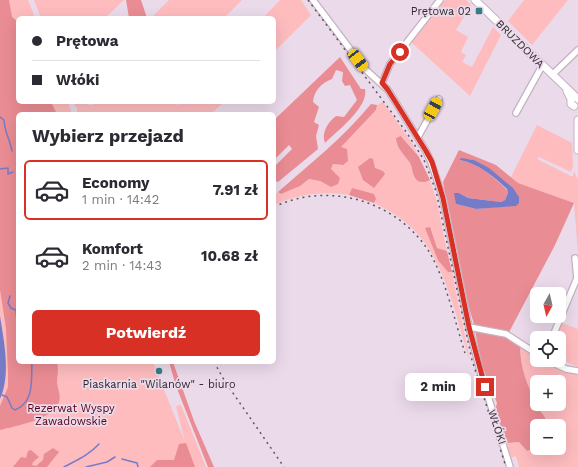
<!DOCTYPE html>
<html lang="pl">
<meta charset="utf-8">
<style>
body{margin:0;font-family:"Work Sans",sans-serif;background:#f7f7f7;color:#2b2b33;height:100vh;display:flex;flex-direction:column;font-size:15px;white-space:nowrap}
*{box-sizing:border-box;margin:0}
p{font-size:13px;color:#7c7c81}
.icon{flex:none;width:22px;height:22px;fill:none;stroke:currentColor;stroke-width:2;stroke-linecap:round;stroke-linejoin:round}
.map{position:relative;flex:1;overflow:hidden}
.details{position:absolute;left:16px;top:112px;width:260px;height:252px;display:flex;flex-direction:column;background:#fff;border-radius:6px;box-shadow:0 4px 16px #0002}
.details>*{flex:none}
.hud{position:absolute;left:16px;top:16px;width:260px;height:88px;border-radius:6px;box-shadow:0 4px 16px #0002;display:grid;align-content:center;height:88px;padding:0 16px;background:#fff}
.needle{width:26px;rotate:188deg}
.controls{position:absolute;left:530px;top:287px;display:grid;gap:8px}
.controls a{display:grid;place-items:center;width:36px;height:36px;border-radius:6px;background:#fff;box-shadow:0 4px 16px #0002;font-size:20px}
.end{position:absolute;width:18px;height:18px;margin:-9px;border:5px solid #d93025;background:#fff;box-shadow:0 0 0 2px #fff}
.from{border-radius:50%}
.bubble{position:absolute;height:28px;border-radius:6px;background:#fff;box-shadow:0 4px 16px #0002;font-size:13px;font-weight:700;line-height:28px;text-align:center}
.car{position:absolute;width:12px;height:24px;margin:-12px -6px;border-radius:5px;box-shadow:0 0 3px 1px #0007;background:linear-gradient(#f5c518 24%,#345 0 40%,#f5c518 0 76%,#345 0 86%,#f5c518 0)}
.hud b{display:flex;align-items:center;gap:14px;height:38px;font-size:15px}
.hud b+b{border-top:1px solid #e1e1e2}
.hud i{width:10px;height:10px;background:#2b2b33}
ul{padding:0;list-style:none}
li{display:flex;align-items:center;gap:12px;height:60px;margin:0 8px 6px;padding:0 8px;border:2px solid transparent;border-radius:6px}
li div{flex:1}
li b{display:block;font-size:15px}
li em{font-style:normal;font-weight:700}
li.on{border-color:#d93025}
li>.icon{width:36px;height:36px;stroke-width:1.5}
h2{padding:0 16px;font-size:18px;line-height:48px}
.action{display:flex;gap:8px;margin-top:auto;padding:8px 16px}
.action a{flex:1;height:46px;border-radius:6px;background:#d93025;color:#fff;font-size:16px;font-weight:700;line-height:46px;text-align:center}
.map>svg:first-child{display:block}
.green{fill:#febcbf;fill-rule:evenodd}
.forest{fill:#ea8c93;fill-rule:evenodd}
.water{fill:#767bc7}
.lines{fill:none;stroke-linecap:round;stroke-linejoin:round}
.stream{stroke:#767bc7;stroke-width:1.5}
.minor-casing{stroke:#c3b2c2;stroke-width:8}
.tertiary-casing{stroke:#c3b2c2;stroke-width:9}
.minor{stroke:#fff;stroke-width:5.5}
.tertiary{stroke:#fff;stroke-width:7}
.rail{stroke:#5f565e;stroke-width:1.5;stroke-dasharray:2 4;stroke-linecap:butt}
.route{stroke:#d93025;stroke-width:5}
.poi-dot{fill:#377d88;stroke:#ebdaea;stroke-width:1.5}
.labels{text-anchor:middle;dominant-baseline:central;stroke-width:3.5;stroke-linejoin:round;paint-order:stroke}
.poi-label{font-size:11px;fill:#2f282e;stroke:#ebdaea;text-anchor:end}
.street-label{font-size:11px;fill:#2f282e;stroke:#ebdaea}
.park-label{font-size:11px;fill:#550016;stroke:#ebdaea}
</style>
<div class="map">
<svg width="578" height="467" viewBox="0 0 578 467">
<rect width="100%" height="100%" fill="#ebdaea"/>
<!-- green -->
<path class="green" d="M0,0H28L35,18H18V102H68L72,114H18V362H153L185,442L176,406L181,405L206,467H0Z
M34,0H124L105,18H41Z
M169,0H242L224,18H151Z
M280,0H301L311,15L274,52V18H263Z
M445,0H466L471,5L456,30L468,37L461,52L466,55L462,62L472,67L493,27L501,35L470,96L411,42Z
M524,0H568L532,45L508,21Z
M72,102H84L86,104L92,105L95,102H170L178,105L180,102H224L211,114H89L87,112L77,114V108Z
M383,102L412,143L419,157L402,136L396,143L411,164L415,178L424,182L430,180L437,202L447,251L437,248L425,228L448,272H452L470,361C457,321 448,273 422,239C410,223 391,211 374,203L376,199L352,188L349,195C322,191 299,194 274,205L275,199L274,195L278,192L281,194L300,186L309,179L320,181L331,187V169L333,164L343,165L340,147L376,110L377,105Z
M537,125L572,143L573,167L571,172L539,157L537,159L571,176H573L574,171L578,180V253L574,203L518,183L511,177Z
M562,323L578,329V367L559,359V338H556Z
M520,344L537,356V360C548,360 564,372 578,374V467H519L516,456L510,458L507,443L519,442L527,451L537,448H559V426H546V418C529,400 520,369 520,344ZM537,382H559V404H537Z"/>
<!-- forest -->
<path class="forest" d="M0,0H9L12,17L18,22V102H51L57,114H18V362H57C59,370 57,376 57,383C58,390 61,395 59,402C54,419 16,426 0,430V406L8,387V374L6,328L0,290Z
M126,0H141L147,18H129Z
M340,57L361,89H365C369,107 337,131 325,143C321,133 328,122 336,116L344,117L357,100L350,85L345,86L342,81L343,72L336,70L332,79C321,83 314,91 313,102L319,107L314,122L319,125L316,136L318,149L278,182L274,180V167L292,149L289,145L274,160V120Z
M371,104L377,105L376,110L341,147L347,149L348,161L343,165L333,164L331,169L340,178L338,184L331,187L320,181L309,179L300,186L281,194L278,192C310,164 344,137 371,104Z
M401,136L419,157L430,180C426,182 422,183 418,181C412,177 413,168 410,163C405,155 396,148 396,138Z
M459,150L496,165L518,183L574,203L555,245L507,336L520,344C520,369 527,385 538,407C541,414 549,418 546,426H537V448L527,451L519,442L507,443L495,410L497,403L481,363L474,324L467,301L452,232L443,182ZM460,160C464,160 469,159 473,160C480,162 512,185 515,192L509,206L476,209L456,204V199L459,193L468,198L501,202L505,200L508,193L507,190C493,176 479,164 460,160Z
M370,158L373,159L375,168L383,171L385,174L374,188L363,180L358,167Z
M352,188L374,194L376,199L374,203L349,195Z
M430,227L437,248L447,251L452,272H448L438,260L425,228Z
M169,362H172L174,365L194,421L214,467H208L176,386Z
M186,443L195,467H150L157,460H174L179,444Z
M53,448L59,452L47,467H13L21,457L26,458L28,451L31,450L39,457L33,462L32,465L36,466L43,460L44,454Z"/>
<!-- water -->
<path class="water" d="M461,158L474,160L489,168L513,188L519,197V203L516,206L476,209L456,204L454,193H459L468,198L501,202L505,200L508,193L507,189C493,176 479,164 460,160Z
M0,316C4,342 11,374 0,399Z"/>
<g class="lines">
<!-- stream -->
<path class="stream" d="M0,117L4,120C4,130 10,140 12,151
M0,169L8,168V174L13,172
M10,296L8,303L11,308L16,310L18,331
M2,395L7,397L12,408L15,410C35,402 31,379 32,362
M122,459L137,463L138,467
M64,467C77,460 89,455 99,444
M86,467L107,462L115,457"/>
<defs>
<path id="minor" d="M313,0L365,69L388,90L426,151L431,162L443,198L469,327L481,374L510,467
M552,75L578,50
M382,83L390,64L440,0
M516,113L542,66
M418,137L439,99
M469,327L506,334L537,354
M552,338L577,278L575,258
M547,360L566,369L578,371"/>
<path id="tertiary" d="M475,0L578,99
M567,91L571,99V104L574,106
M578,120V150"/>
</defs>
<!-- minor casing -->
<use href="#minor" class="minor-casing"/>
<!-- tertiary casing -->
<use href="#tertiary" class="tertiary-casing"/>
<!-- minor -->
<use href="#minor" class="minor"/>
<!-- tertiary -->
<use href="#tertiary" class="tertiary"/>
<!-- rail -->
<path class="rail" d="M308,0L407,133L424,160L436,191L472,360L506,467
M274,207C330,180 400,202 431,255C447,284 455,322 465,353
M214,362L224,380L284,467"/>
</g>
<g class="lines">
<!-- route -->
<path class="route" d="M400,52L390,64L382,83L388,90L426,151L432,162L443,198L469,327L485,387"/>
</g>
<!-- markers -->
<g class="poi-dot">
<rect x="475" y="7" width="8" height="8" rx="2"/>
<circle cx="159" cy="371" r="4"/>
</g>
<g class="labels">
<!-- poi labels -->
<g class="poi-label">
<text x="471" y="11">Prętowa 02</text>
<text x="159" y="384" text-anchor="middle">Piaskarnia "Wilanów" - biuro</text>
</g>
<!-- street labels -->
<g class="street-label">
<text transform="translate(520 44) rotate(45)">BRUZDOWA</text>
<text transform="translate(497 427) rotate(72)">WŁÓKI</text>
</g>
<!-- park labels -->
<g class="park-label">
<text x="71" y="408">Rezerwat Wyspy<tspan x="71" dy="13">Zawadowskie</tspan></text>
</g>
</g>
</svg>
<div class="controls">
<a><svg class="needle" viewBox="-14 -14 28 28"><path d="M0-13l5 13h-10z" fill="#e53935"/><path d="M0 13l5-13h-10z" fill="#7c7c81"/></svg></a>
<a><svg class="icon" aria-label="locate" viewBox="0 0 24 24"><circle cx="12" cy="12" r="6"/><path d="M12 2v4M12 18v4M2 12h4M18 12h4"/></svg></a>
<a>+</a>
<a>−</a>
</div>
<i class="end from" style="left:400px;top:52px"></i>
<i class="end" style="left:485px;top:387px"></i>
<div class="bubble" style="left:405px;top:373px;width:66px">2 min</div>
<i class="car" style="left:358px;top:60px;rotate:143deg"></i>
<i class="car" style="left:433px;top:109px;rotate:29deg"></i>
<div class="hud">
<b><i class="from"></i>Prętowa</b>
<b><i></i>Włóki</b>
</div>
<section class="details">
<h2>Wybierz przejazd</h2>
<ul>
<li class="on"><svg class="icon" aria-label="car" viewBox="0 0 24 24"><path d="M5 17H2v-5l4-1 3-4h7l3 4 3 1v5h-3M9 17h6M6 11h13"/><circle cx="7" cy="17" r="2"/><circle cx="17" cy="17" r="2"/></svg><div><b>Economy</b><p>1 min · 14:42</p></div><em>7.91 zł</em></li>
<li><svg class="icon" aria-label="car" viewBox="0 0 24 24"><path d="M5 17H2v-5l4-1 3-4h7l3 4 3 1v5h-3M9 17h6M6 11h13"/><circle cx="7" cy="17" r="2"/><circle cx="17" cy="17" r="2"/></svg><div><b>Komfort</b><p>2 min · 14:43</p></div><em>10.68 zł</em></li>
</ul>
<div class="action"><a>Potwierdź</a></div>
</section>
</div>
